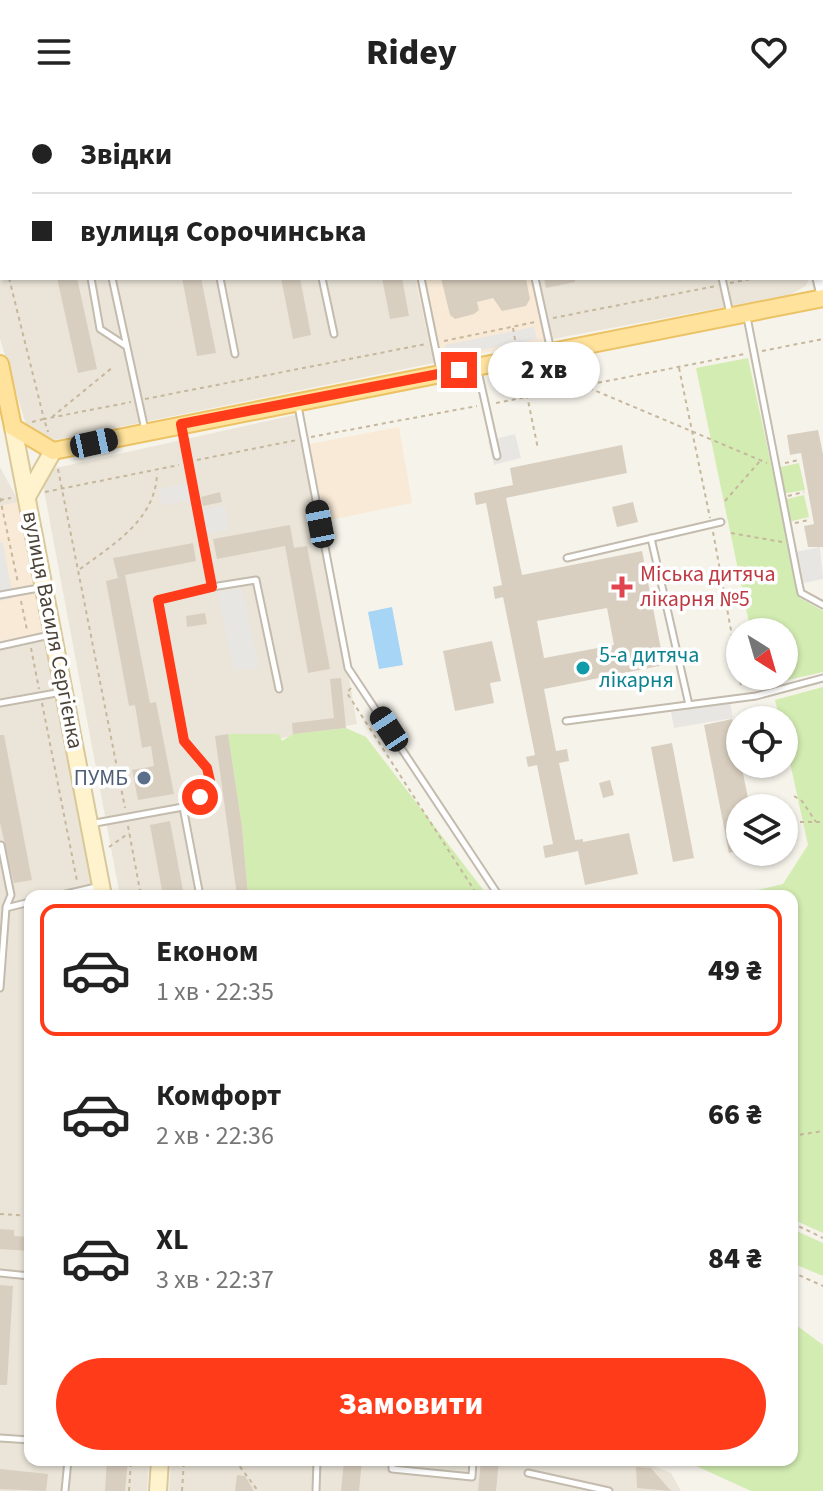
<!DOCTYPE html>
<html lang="uk">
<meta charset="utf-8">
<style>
body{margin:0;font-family:"Source Sans 3",sans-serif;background:#f6f6f6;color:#222;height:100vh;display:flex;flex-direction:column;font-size:30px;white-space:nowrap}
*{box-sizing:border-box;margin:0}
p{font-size:26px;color:#767676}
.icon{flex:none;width:44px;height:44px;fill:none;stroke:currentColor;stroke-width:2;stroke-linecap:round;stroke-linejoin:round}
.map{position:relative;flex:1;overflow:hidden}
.side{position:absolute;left:24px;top:786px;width:774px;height:576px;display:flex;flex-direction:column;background:#fff;border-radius:16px;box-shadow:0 2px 6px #0004}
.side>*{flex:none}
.hud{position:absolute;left:0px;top:0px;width:824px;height:176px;box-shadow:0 2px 6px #0004;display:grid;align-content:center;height:176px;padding:0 32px;background:#fff}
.needle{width:52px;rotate:143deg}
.fabs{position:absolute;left:726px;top:514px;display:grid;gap:16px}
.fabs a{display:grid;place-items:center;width:72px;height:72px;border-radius:50%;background:#fff;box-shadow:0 2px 6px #0004;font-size:40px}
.end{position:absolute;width:36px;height:36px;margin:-18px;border:10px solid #ff3b1a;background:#fff;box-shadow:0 0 0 4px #fff}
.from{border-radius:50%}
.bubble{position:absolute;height:56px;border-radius:28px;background:#fff;box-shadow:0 2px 6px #0004;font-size:26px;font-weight:800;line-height:56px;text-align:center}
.car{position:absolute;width:24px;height:48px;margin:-24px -12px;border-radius:10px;box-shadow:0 0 6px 2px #0007;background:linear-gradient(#222 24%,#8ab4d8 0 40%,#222 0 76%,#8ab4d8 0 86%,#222 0)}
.hud b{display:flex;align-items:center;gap:28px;height:76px;font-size:30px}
.hud b+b{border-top:2px solid #e0e0e0}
.hud i{width:20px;height:20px;background:#222}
ul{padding:14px 0 0;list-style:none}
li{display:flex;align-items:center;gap:24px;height:132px;margin:0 16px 12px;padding:0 16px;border:4px solid transparent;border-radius:16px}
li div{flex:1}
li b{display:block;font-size:30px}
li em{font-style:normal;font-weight:800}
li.on{border-color:#ff3b1a}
li>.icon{width:72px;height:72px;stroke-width:1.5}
.cta{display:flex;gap:16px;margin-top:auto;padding:16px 32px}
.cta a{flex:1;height:92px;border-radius:48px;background:#ff3b1a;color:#fff;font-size:32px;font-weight:800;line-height:92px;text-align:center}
header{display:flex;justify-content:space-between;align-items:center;height:104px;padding:0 32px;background:#fff;font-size:36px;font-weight:800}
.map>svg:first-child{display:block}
.residential{fill:#ebe5d9}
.commercial{fill:#f8ead6}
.education{fill:#f0e8d5}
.green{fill:#d3ecb2}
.parking{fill:#e8e6e3}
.water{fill:#a6d5f5}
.building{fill:#d9cfc0;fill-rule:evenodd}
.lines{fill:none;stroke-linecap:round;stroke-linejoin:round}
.lane-casing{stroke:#c3bbad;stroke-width:9}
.street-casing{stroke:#c3bbad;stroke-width:15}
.secondary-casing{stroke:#d9c899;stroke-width:20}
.primary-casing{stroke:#ebc264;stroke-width:20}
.path{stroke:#c6b79d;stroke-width:2;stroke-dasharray:4 4;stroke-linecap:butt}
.lane{stroke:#fff;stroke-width:5}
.street{stroke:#fff;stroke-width:11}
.secondary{stroke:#fff3cd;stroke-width:16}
.primary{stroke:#ffe29c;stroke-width:16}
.route{stroke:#ff3b1a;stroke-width:10}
.health-dot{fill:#e0444e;stroke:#fff;stroke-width:3}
.culture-dot{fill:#0f9aa8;stroke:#fff;stroke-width:3}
.service-dot{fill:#5c6f8a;stroke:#fff;stroke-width:3}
.labels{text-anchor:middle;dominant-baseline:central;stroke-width:7;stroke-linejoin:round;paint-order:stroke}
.health-label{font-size:22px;fill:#be3a42;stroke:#fff;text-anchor:start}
.street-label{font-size:22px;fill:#4c4438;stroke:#fff}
.culture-label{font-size:22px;fill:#0d838f;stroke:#fff;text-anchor:start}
.service-label{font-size:22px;fill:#4e5e75;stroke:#fff;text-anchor:end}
</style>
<header><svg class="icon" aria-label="menu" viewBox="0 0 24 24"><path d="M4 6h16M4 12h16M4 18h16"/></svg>Ridey<svg class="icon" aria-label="heart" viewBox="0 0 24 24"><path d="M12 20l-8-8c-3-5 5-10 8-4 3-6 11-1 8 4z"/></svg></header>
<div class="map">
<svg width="823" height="1387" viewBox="0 0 823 1387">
<rect width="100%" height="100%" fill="#f6f3eb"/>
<!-- residential -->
<path class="residential" d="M0,0H769L770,2H2V174H415L434,259L55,336L27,324L0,235Z
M539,174H809L806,182L789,191L552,235Z
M303,309L357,620L239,642L265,792H120L43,381L51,365Z
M0,363L19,398L0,402Z
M45,528L95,792H30V1356H149L147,1387H0V537Z
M171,1356H638L671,1369L681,1387H169Z"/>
<!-- commercial -->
<path class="commercial" d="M415,174H539L552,235L434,259Z
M399,323L412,399L325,417L310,340Z
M19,398L45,528L0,537V402Z"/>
<!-- education -->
<path class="education" d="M272,0H475L270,2Z"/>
<!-- green -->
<path class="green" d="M748,254L800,494L823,507V568L770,580L761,572H784V528H751L696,264Z
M799,359L805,386L781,390L776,364Z
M804,391L809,413L788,418L783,396Z
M823,583V1129L792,1115V792H732L783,780L808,741L784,631V616H780L775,596Z
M346,624L366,633L488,792H248L242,723L228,630H279L282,637L293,630Z
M792,1125L823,1139V1172L792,1159Z
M792,1218L823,1241V1387H751L683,1356H792Z"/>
<!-- parking -->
<path class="parking" d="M534,223L537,235L447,253L445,241Z
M515,330L521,354L494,361L488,337Z
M192,378L195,395L162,402L159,385Z
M225,401L229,426L202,431L198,407Z
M3,438L13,494L0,497V439Z
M820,443L823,475L799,480L791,449Z
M242,484L259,564L234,567L217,488Z
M730,598L733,614L674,624L671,608Z"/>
<!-- water -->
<path class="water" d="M392,503L403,561L379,565L368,508Z"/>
<!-- building -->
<path class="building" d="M57,174H77L97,265L78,269Z
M182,174H201L216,249L197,252Z
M281,174H300L311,231L293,235Z
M382,174H402L409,212L390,215Z
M441,174L526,175L530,195L526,202L502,207L493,194L477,198L479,206L474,210L455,215L450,211Z
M544,174H575V178L546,184Z
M818,326L823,350V443H808L804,422L814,420L801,349L790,351L787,331Z
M622,341L627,369L506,394L522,471L642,447L664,561L544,585L556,647L567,645L569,657L559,659L575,736L583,735V738L629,729L638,770L585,781L578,747L545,754L543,742L553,740L537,661L528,663L526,653L535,651L503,493L495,495L493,483L502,481L486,399L476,401L474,389L513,381L510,364ZM607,504L614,541L544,554L537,517Z
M220,388L222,398L203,402L201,393Z
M633,398L638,418L617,423L612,403Z
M290,421L294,444L307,442L330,565L308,569L285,442L217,455L213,435Z
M193,439L196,457L125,471L150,599L156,598L174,690L138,696L132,666L154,662L151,642L142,644L135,601L129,602L106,477L118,474L113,454Z
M205,509L207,520L187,523L186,512Z
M492,537L501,577L490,579L494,599L455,607L443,547Z
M341,574L346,624L293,630L292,619L334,614L330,575Z
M732,615L750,704H740V746L729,749L704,621Z
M228,630L242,723L248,792H237L215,632Z
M0,631H4L32,776L14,779L0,719Z
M672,639L694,754L673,758L651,643Z
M610,676L614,691L603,694L599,679Z
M170,717L184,792H163L150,721Z
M0,1125L14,1126V1132L30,1133V1147L0,1145Z
M0,1181L13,1182L7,1281H0Z
M107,1356H128L125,1387H105Z
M344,1356H362L359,1387H341Z
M481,1356H499L496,1387H478Z
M636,1363L651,1364L671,1387L637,1384Z
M0,1365L48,1370L46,1387L0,1385Z
M237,1371L245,1372L254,1387H235Z"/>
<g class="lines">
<defs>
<path id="lane" d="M601,0V2
M820,2L822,0
M0,12L2,14
M822,18H823
M91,174L100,225L126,242
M112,174L145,326
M220,174L235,250
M322,174L334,230
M421,174L440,267
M535,174L551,247
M722,174L730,210
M747,213L799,480L801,489L823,501
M478,267L497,352
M298,302L348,564L499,792
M182,325L212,483L158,496L184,637L207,664L210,677L200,693L183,703
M651,434L689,601
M567,454L721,418
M212,483L256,476L279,585
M0,491L39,484
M0,542L50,531
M0,599L62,588
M566,617L756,592L823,574
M90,720L183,703L200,792
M1,741L11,791L6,803
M57,792L96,783
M0,884L6,804L30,798
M0,1169L30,1172
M0,1334L30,1336
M29,1336L30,1322
M392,1356V1365L472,1373L473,1356
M528,1369L609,1387
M65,1387L68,1356
M316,1387L317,1356"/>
<path id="street" d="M777,0L778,2
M819,174L823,191"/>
<path id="secondary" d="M13,323L103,792
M28,391L53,347
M158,1387L160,1356"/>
<path id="primary" d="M0,260L13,323L53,347L823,194"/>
</defs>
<!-- lane casing -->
<use href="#lane" class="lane-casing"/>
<!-- street casing -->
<use href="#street" class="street-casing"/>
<!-- secondary casing -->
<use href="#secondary" class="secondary-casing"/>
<!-- primary casing -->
<use href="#primary" class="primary-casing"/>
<!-- path -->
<path class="path" d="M45,0L47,2
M82,0V2
M509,0L510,2
M754,0L755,2
M494,2L504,0
M540,2L549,0
M0,145L2,152
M9,174L44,315L131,298
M730,179L756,174
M553,214L716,182
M513,224L516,241
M444,237L535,218
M762,247L823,235
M679,264L710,414
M522,267L538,345
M589,284L767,359
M145,295L426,240
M496,299L744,250
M52,313L113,263
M32,318L44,315L48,328
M311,333L477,302
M197,356L297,336
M785,359L799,356
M58,365L125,704
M45,388L179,361
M788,392L804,388
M0,394L18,479
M0,396L11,394
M725,397L760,357
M795,419L809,416
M713,428L741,581
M731,429L782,438
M80,465C114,440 156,415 157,369
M21,497L27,526
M31,544L39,585
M351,584L347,589L478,792
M42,599L77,777
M794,692L802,697L816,718
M800,718H823
M128,722L141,792
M109,743L129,729
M792,1032L823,1027
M0,1110L30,1112
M792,1119L823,1134
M792,1168L823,1182
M235,1356L258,1387
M129,1387L131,1356
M182,1387L184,1356"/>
<!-- lane -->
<use href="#lane" class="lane"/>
<!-- street -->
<use href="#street" class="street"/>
<!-- secondary -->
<use href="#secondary" class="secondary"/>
<!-- primary -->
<use href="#primary" class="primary"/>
</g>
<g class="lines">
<!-- route -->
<path class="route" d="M200,693L210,677L207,664L184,637L158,496L212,483L181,320L459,266"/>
</g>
<!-- markers -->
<path class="health-dot" d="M618 471h8v8h8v8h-8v8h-8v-8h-8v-8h8z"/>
<circle class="culture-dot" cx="583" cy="564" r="8"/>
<circle class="service-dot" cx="144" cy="674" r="8"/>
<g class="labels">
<!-- health labels -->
<g class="health-label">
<text x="640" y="470">Міська дитяча<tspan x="640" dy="25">лікарня №5</tspan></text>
</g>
<!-- street labels -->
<g class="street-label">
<text transform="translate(53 526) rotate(79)">вулиця Василя Сергієнка</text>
</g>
<!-- culture labels -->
<g class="culture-label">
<text x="599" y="551">5-а дитяча<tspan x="599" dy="25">лікарня</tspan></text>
</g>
<!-- service labels -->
<g class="service-label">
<text x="128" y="674">ПУМБ</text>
</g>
</g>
</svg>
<div class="fabs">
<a><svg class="needle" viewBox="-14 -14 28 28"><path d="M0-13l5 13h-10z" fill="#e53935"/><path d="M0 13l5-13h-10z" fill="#767676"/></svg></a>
<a><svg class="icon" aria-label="locate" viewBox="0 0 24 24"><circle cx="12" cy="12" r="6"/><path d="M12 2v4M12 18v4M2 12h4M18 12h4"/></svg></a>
<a><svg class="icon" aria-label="layers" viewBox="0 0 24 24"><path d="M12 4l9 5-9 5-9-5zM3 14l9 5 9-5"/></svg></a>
</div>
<i class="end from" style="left:200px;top:693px"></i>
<i class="end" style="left:459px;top:266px"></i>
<div class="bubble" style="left:488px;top:238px;width:112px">2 хв</div>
<i class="car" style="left:94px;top:339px;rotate:78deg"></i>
<i class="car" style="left:320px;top:420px;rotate:349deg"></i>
<i class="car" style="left:389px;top:625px;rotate:327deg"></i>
<div class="hud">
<b><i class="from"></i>Звідки</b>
<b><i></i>вулиця Сорочинська</b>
</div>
<section class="side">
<ul>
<li class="on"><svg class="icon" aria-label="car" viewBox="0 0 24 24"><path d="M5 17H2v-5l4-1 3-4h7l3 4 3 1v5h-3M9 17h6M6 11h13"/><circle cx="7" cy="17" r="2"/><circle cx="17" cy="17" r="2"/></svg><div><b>Економ</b><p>1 хв · 22:35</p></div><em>49 ₴</em></li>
<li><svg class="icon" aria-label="car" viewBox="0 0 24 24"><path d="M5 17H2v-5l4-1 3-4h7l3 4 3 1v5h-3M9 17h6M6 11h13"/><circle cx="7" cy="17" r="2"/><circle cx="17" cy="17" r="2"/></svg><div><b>Комфорт</b><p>2 хв · 22:36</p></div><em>66 ₴</em></li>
<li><svg class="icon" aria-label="car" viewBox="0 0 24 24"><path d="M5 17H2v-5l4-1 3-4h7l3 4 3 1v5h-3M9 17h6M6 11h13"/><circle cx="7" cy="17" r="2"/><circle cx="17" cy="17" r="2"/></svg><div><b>XL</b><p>3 хв · 22:37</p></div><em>84 ₴</em></li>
</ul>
<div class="cta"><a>Замовити</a></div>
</section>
</div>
